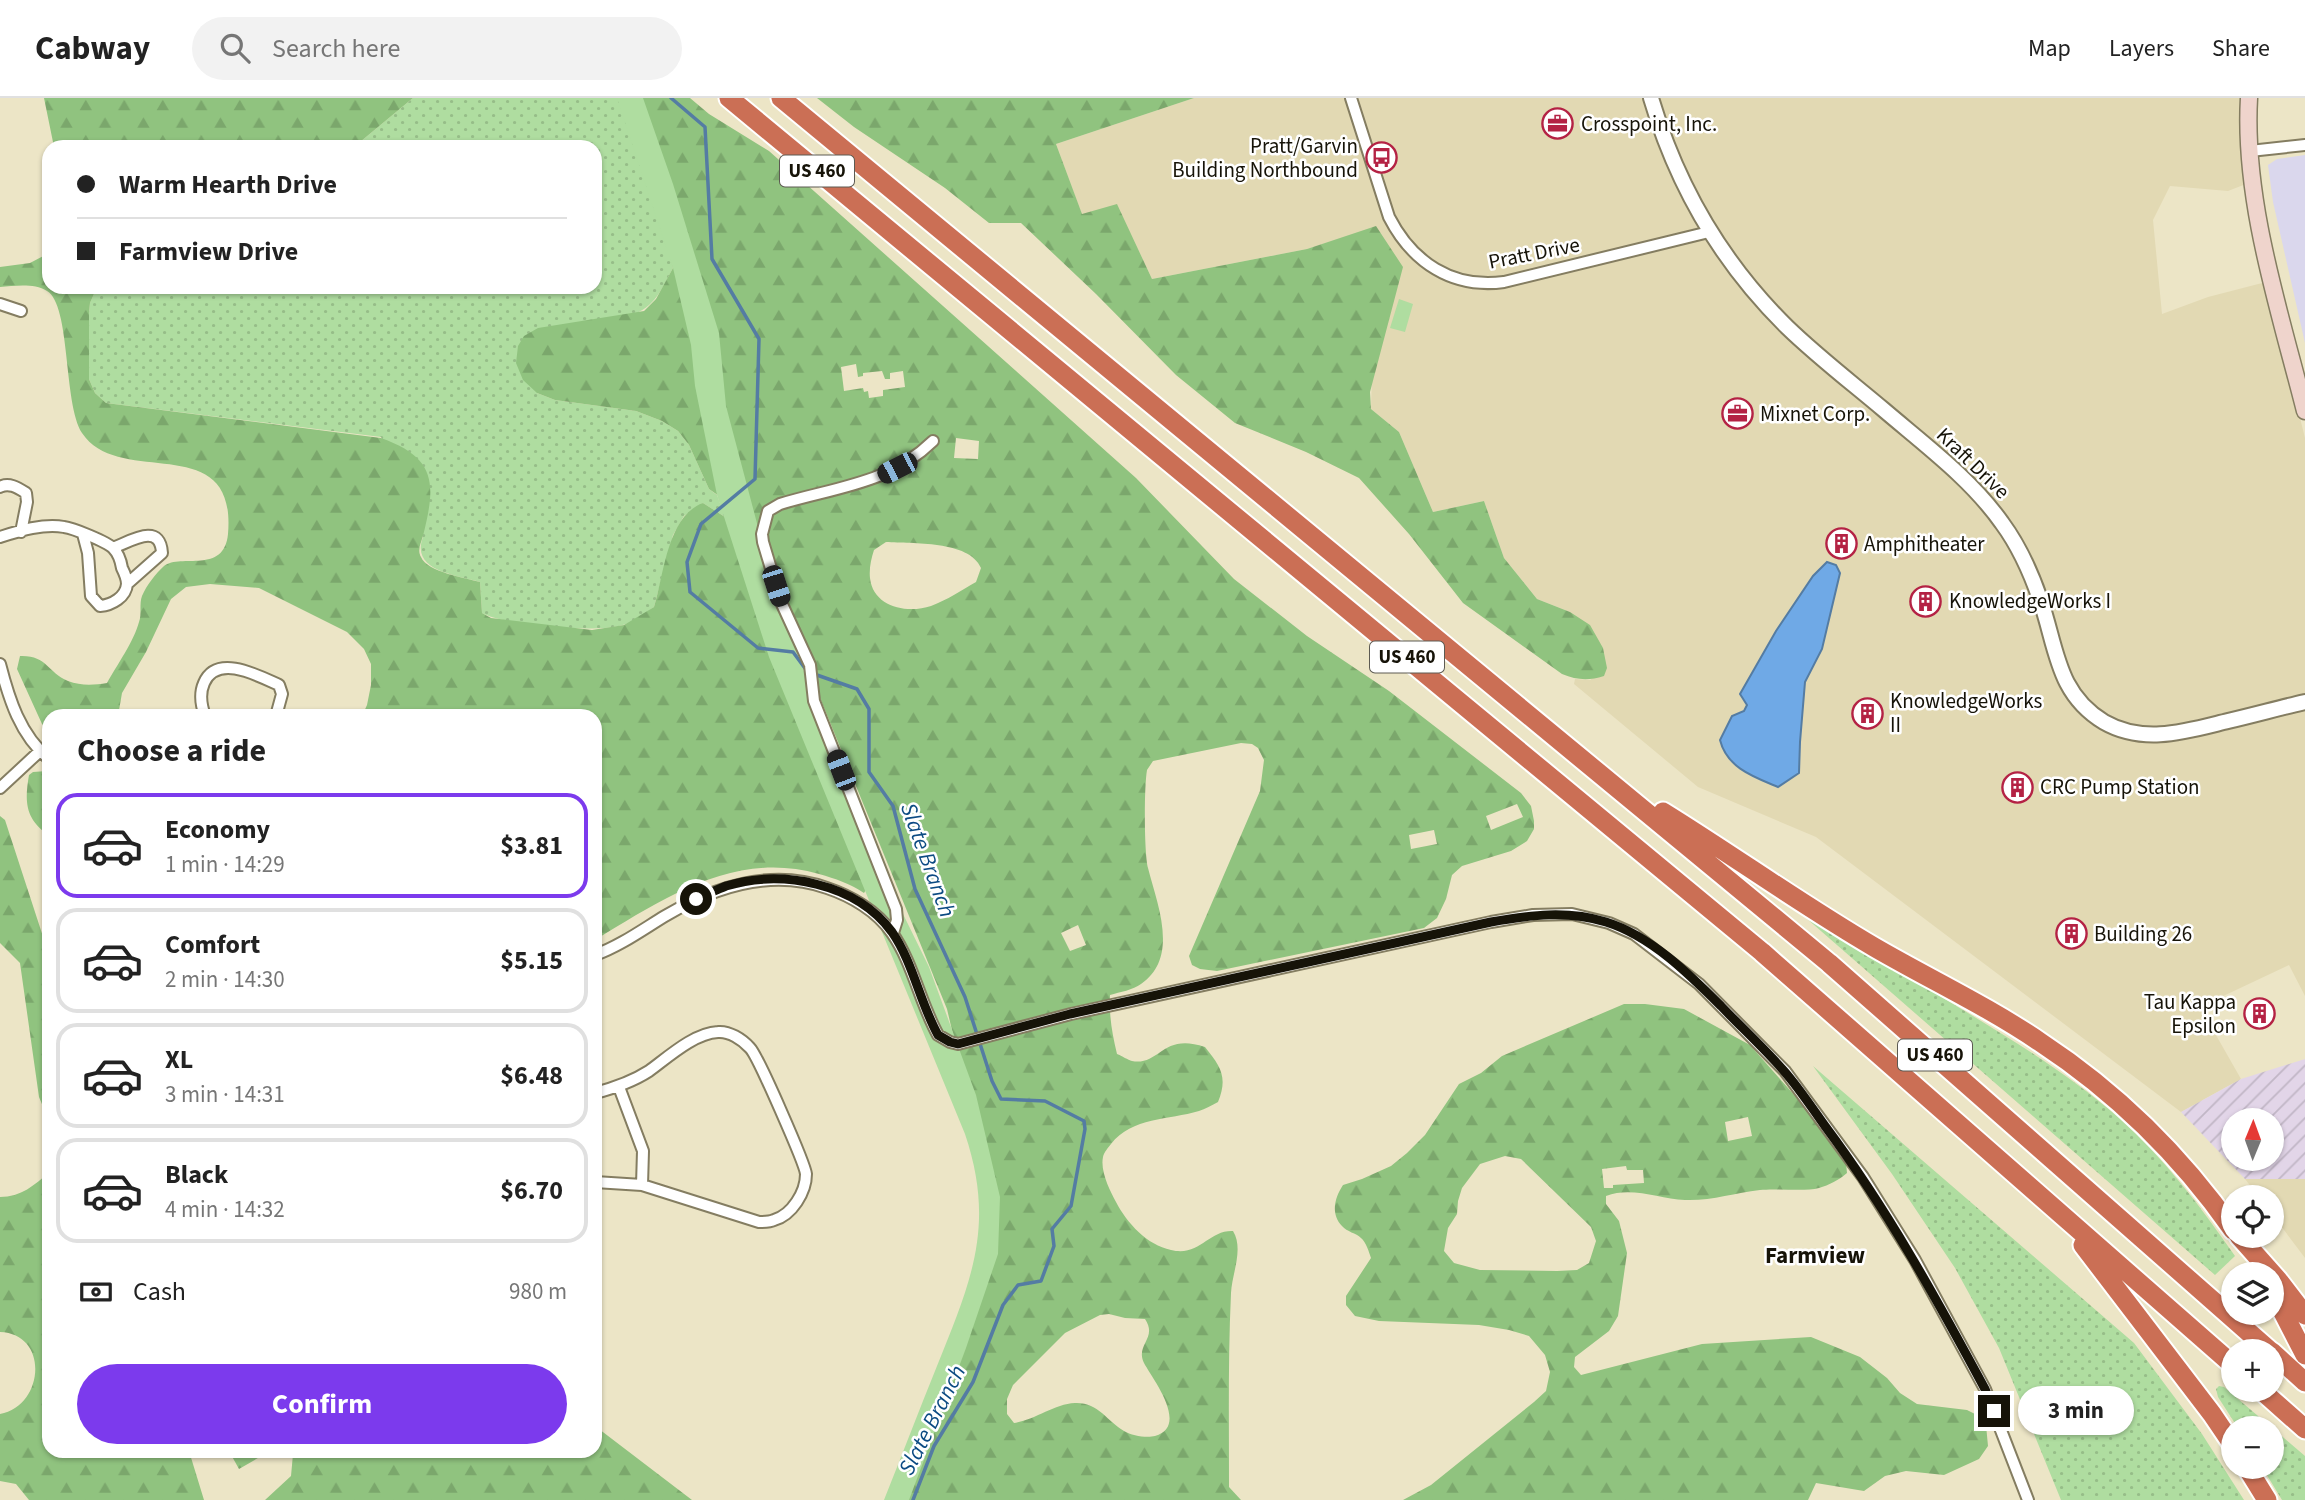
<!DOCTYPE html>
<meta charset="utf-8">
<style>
body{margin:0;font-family:"Source Sans 3",sans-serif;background:#f2f2f2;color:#222;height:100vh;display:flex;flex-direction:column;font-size:26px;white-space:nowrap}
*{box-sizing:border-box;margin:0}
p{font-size:23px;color:#767676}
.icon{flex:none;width:38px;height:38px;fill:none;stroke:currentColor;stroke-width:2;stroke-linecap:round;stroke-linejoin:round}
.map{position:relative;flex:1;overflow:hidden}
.details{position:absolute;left:42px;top:611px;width:560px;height:749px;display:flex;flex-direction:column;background:#fff;border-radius:21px;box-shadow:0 2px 5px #0004}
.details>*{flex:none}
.guide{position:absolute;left:42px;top:42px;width:560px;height:154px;border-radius:21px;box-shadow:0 2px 5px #0004;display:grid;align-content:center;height:154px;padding:0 35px;background:#fff}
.needle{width:46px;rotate:1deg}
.buttons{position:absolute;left:2221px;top:1010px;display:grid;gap:14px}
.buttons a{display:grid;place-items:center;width:63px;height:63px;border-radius:50%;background:#fff;box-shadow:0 2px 5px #0004;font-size:35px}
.end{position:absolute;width:32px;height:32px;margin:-16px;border:9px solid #161308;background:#fff;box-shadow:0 0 0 4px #fff}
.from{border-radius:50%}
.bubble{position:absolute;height:49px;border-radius:24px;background:#fff;box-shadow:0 2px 5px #0004;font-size:23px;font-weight:700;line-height:49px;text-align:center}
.car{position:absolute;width:21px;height:42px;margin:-21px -10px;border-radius:9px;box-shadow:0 0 5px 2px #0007;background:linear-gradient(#222 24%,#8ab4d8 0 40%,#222 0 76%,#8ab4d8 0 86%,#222 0)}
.guide b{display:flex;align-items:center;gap:24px;height:66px;font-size:26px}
.guide b+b{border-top:2px solid #e0e0e0}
.guide i{width:18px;height:18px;background:#222}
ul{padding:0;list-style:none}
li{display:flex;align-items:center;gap:21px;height:105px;margin:0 14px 10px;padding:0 21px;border:4px solid #e0e0e0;border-radius:21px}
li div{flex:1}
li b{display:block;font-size:26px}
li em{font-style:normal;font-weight:700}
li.selected{border-color:#7c3aed}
li>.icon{width:63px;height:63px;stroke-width:1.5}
h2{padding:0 35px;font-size:32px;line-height:84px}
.pay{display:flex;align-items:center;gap:18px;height:77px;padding:0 35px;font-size:26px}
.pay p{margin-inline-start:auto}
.action{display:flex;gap:14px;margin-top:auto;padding:14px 35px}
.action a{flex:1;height:80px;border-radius:42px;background:#7c3aed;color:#fff;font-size:28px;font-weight:700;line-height:80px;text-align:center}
header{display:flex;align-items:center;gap:42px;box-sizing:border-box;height:98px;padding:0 35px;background:#fff;border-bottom:2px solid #e0e0e0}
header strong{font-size:33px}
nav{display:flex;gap:38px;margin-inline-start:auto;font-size:24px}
.search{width:490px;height:63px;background:#f2f2f2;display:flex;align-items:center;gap:18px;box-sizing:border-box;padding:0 24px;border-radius:38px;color:#767676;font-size:26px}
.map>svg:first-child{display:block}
.built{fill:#e2d9b3}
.industrial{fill:url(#industrial-furrows);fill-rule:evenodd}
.education{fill:#dad7ed}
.grass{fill:url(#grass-dots)}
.forest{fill:url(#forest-firs);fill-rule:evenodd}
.green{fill:#afdda0}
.water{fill:#6fa9e6;stroke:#547ca3;stroke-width:2}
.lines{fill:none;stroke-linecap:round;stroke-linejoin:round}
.stream{stroke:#547ca3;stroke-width:3.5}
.minor-casing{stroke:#847d61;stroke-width:14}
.tertiary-casing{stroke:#847d61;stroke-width:18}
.secondary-casing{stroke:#847d61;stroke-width:19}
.motorway-casing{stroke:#fff;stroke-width:23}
.minor{stroke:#fff;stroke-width:10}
.tertiary{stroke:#fff;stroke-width:14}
.secondary{stroke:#efd4cc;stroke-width:16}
.motorway{stroke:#cb6f55;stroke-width:19}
.route{stroke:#161308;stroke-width:9}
.labels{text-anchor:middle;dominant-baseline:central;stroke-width:5;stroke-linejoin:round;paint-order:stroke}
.shield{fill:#fff;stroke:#5c5a52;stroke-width:2}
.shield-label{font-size:19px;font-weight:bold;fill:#161308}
.poi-label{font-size:21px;fill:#161308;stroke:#fff;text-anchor:start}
.street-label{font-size:21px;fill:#161308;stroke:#fff}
.water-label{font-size:23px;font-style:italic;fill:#0c4b83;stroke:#fff}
.neighbourhood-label{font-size:23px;font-weight:bold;fill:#161308;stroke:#fff}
</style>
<header>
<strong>Cabway</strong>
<div class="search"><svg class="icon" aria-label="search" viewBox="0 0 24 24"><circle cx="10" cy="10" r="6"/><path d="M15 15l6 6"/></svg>Search here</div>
<nav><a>Map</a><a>Layers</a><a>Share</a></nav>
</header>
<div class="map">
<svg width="2305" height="1402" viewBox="0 0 2305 1402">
<defs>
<pattern id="industrial-furrows" width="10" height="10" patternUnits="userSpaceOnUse" patternTransform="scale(1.75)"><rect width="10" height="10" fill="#e2d5e8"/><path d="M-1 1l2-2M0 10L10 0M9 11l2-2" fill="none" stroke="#c1b6c6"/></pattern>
<pattern id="grass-dots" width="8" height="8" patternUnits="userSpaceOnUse" patternTransform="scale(1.75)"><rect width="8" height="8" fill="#afdda0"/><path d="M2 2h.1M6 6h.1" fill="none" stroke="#96bd88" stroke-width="1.8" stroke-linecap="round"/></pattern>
<pattern id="forest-firs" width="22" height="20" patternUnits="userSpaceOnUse" patternTransform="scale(1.75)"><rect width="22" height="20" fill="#90c37f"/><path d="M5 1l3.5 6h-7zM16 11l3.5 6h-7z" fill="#7ba76c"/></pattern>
</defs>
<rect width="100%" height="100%" fill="#ece5c6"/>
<!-- built -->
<path class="built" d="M1194,0H2241L2246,86L2228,93L2170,88L2153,122L2162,216L2208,199L2266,184L2305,340V898L2289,867L2200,909L2241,981L2181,1014L1816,739L1698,689L1574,586L1575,581L1591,582L1570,514L1537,501L1504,460L1484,403L1433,414L1399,334L1371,311L1376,129L1307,151L1152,181L1117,107L1082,117L1056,46Z
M2245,1081H2305V1160L2272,1116V1099H2259Z"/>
<!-- industrial -->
<path class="industrial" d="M2305,961V1081H2245L2181,1014L2241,981ZM2233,1022H2272V1060H2233Z"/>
<!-- education -->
<path class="education" d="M2305,57V245L2273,104L2268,67L2277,61Z"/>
<!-- grass -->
<path class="grass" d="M413,0H634L673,170C662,190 655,210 631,217L537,295L555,302L636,313L662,323L678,333L689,347L709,391L717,397L725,419L703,405L684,418L673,437L654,509C645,515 637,522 626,526C601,536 505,528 482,515L480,484C456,477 410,473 423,439L381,339L106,305L95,295L89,281V215L90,205L97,189H595V49H354Z
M1782,799C1833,832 1884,864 1935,895C1999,934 2063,971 2119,1020C2164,1060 2201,1109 2235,1158L2215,1177Z
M1813,968L2134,1245L2202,1336L2244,1402H2061L1999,1250L1955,1170L1892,1076Z
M2219,1288L2224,1289L2305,1358V1402H2282L2262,1369L2272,1368V1330H2238L2218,1299L2216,1291Z"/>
<!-- forest -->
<path class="forest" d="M44,0H413L354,49H54Z
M634,0H690L709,16L769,53L1136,380L1234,481L1307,538L1389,593L1521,695L1531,708L1534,723V731L1527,743L1511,753L1462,768L1452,777L1446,801L1437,820L1424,830L1217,873L1200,871L1192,867L1189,858L1260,693L1264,662L1258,650L1252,646L1241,645L1153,663L1147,672C1144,689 1144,754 1148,770C1157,806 1180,859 1141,886C1133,892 1120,894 1110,897C1109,918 1112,935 1117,956C1122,958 1128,962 1132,963C1160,968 1162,934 1205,949C1221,969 1228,979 1218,1004C1212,1007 1205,1011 1199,1013C1169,1022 1132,1019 1111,1046C1108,1050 1104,1054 1103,1059C1100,1073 1110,1093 1116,1104C1127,1125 1147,1147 1171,1152C1200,1159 1208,1132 1233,1133C1244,1151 1232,1175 1231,1195C1228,1260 1229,1324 1229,1389L1241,1402H908L994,1154L961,971L947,911L818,595L816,581L767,444L739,412L709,391L689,347L678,333L662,323L636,313L555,302L537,295L523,282L516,265L518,248L524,238L538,230L644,213L656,201L673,170ZM856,266L858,279L863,278V275L882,273L885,281H890V275L903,273L905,289L883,292V298L869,300L868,293L864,294L863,290L844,293L841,269ZM956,340L979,343L978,361L954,360ZM886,444C912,446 969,442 981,470L976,484C962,492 947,502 931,508C907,516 873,509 870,480C869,471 871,461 874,452ZM1517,706L1523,719L1491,732L1486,718ZM1434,732L1437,746L1411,751L1409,737ZM1078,827L1086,847L1070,853L1061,835ZM1109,1216L1125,1220L1145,1221C1158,1240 1135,1247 1144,1265C1152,1280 1190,1328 1155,1338C1147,1340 1132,1338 1124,1333C1107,1323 1098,1304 1075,1305C1054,1306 1035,1322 1014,1325L1007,1316V1301L1013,1287L1065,1235L1100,1217Z
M817,0H1194L1056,46L1082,116L1117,106L1152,181L1307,151L1376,128L1403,169L1370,294L1371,311L1399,334L1433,414L1484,403L1504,460L1537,501L1570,514L1590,527L1603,550L1607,570L1604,578C1588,583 1577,582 1562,576L1463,505L1409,436L1359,380L1306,354L1235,325L1176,277L1096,196L1021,125H989L945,90L854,29Z
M49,155V189H97L90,205L89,215V281L95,295L106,305L381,340C437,360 436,386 423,438C421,445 417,452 421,459C427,474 466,480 480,484L482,515L491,520L592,532L624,527L654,509C664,477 667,418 703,405L725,419L862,759L869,787L864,795C849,785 836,781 819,776C734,752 665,800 595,842V618H362L367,607L371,587V566L364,551L347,534L259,490L210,486L186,489L171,501L146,554L122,595L118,618H49V634L42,626L17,571L20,558C47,557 47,574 68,583C81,588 94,587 107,585C117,567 134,543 139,524C142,516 139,506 142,498C146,488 156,475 164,468C181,455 224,477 228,436C237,329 120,392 82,335C63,305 71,207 47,193C34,185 15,188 0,189V169L30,165Z
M47,673L49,674V738C26,721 24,706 29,677L33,674Z
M0,718L5,722L49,857V1023L39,999L20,865L0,845Z
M1624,906H1645L1684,911L1750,947L1796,999L1846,1065L1847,1075C1839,1082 1829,1087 1819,1090C1804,1094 1777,1090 1760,1092C1734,1095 1711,1103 1685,1102C1659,1101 1632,1088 1606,1098V1106L1619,1123L1627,1155L1618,1218L1609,1233L1575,1259L1574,1269L1581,1277L1702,1246L1811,1239L1860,1259L1887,1280L1900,1295L1917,1306L1967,1312L1977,1317L1986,1327L1988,1348L1979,1361L1944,1377L1906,1373L1885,1378L1864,1393L1816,1385L1808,1402H1403L1431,1387L1534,1304L1546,1293L1550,1274L1545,1257L1529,1238L1509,1232L1479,1227L1379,1223L1355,1218L1346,1207V1198L1371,1160C1369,1154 1366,1144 1361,1140C1356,1135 1347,1134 1342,1128C1330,1116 1335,1099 1343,1087L1362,1081L1391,1068L1407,1055L1425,1037L1459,986L1481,975L1502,958ZM1748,1019L1752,1038L1728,1043L1725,1024ZM1505,1058L1521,1061L1591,1129L1596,1143L1589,1165L1577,1172L1557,1173L1480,1172L1454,1165L1444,1153L1448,1130L1457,1116L1458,1103L1462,1090L1480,1066ZM1626,1068L1627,1072H1643L1644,1085L1613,1087V1090H1604L1602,1071Z
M49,1074V1353H189L204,1402H29L16,1386L0,1383V1316C44,1308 50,1236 0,1234V1099C21,1099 35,1087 49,1074Z
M595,1328L692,1402H265L291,1378L293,1356L290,1353H595Z
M229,1353H270L239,1371Z"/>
<!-- green -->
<path class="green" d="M617,0H643L673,86L719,235L726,308L763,448L791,541L803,568L810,604L878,765L929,869L976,997L1000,1099L998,1156L966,1250L909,1402H884C902,1357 919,1312 937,1268C971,1183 996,1128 965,1036L769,559L717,397L695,288L691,247L673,170Z
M1399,201L1413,206L1405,234L1390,230Z"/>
<!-- water -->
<path class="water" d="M1827,464L1836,467L1840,475L1822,551L1805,584L1800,644L1799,675L1778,689C1754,679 1727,670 1720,642L1732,618L1744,613L1747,607L1740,596L1776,533L1813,478Z"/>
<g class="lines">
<!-- stream -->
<path class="stream" d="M671,0L705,29L712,161L759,241L755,381L701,426L687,464L690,494L758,550L793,554L807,573
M814,576L857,591L869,611V674L893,708L915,791L965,899L992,983L1001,1001L1045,1003L1084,1023L1085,1031L1071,1108L1052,1131L1054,1148L1041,1183L1018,1187L1003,1207L973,1284L934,1348L913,1402"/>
<defs>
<path id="minor" d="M1351,0L1389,119C1412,164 1452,191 1504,184L1709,134
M2250,53L2305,47
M0,206L21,213
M0,389C9,384 18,390 26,395L27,404L21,434
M0,439C19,433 44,425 64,429C73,430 107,444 113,450C118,455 121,464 122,470C124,474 127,481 127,486C126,499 112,507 100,508L91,498L88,455L83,436
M113,450C131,443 160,424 162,455L127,486
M0,566C9,601 20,637 49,661
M205,618C201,607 199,596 204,585C217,555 259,578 279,587L282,596L276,618
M0,690L40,653
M893,835L897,822L896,811L814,603L810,567L781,504L763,444L762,436L768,413L780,406C836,389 889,386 933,343
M595,857C620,848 642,832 665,818C714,789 771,770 827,790C851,798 877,813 892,835C913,865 920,905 938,937L950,944L958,946L1071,916L1491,824L1533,817L1572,816L1609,825L1634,836L1699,886L1785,973L1863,1079L1915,1162L1985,1291L2028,1402
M619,989L643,1053L642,1087
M595,995C614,990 632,984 649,973C667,960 694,935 718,934C729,933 742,941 750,950C758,958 805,1066 806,1076C806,1094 792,1117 774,1122C770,1124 764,1124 759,1124L642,1087L595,1084"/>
<path id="tertiary" d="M1651,0C1677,88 1722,165 1787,229C1818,259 1852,285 1884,312C1925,347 1971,381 2002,425C2019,448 2031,475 2040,501C2057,549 2056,595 2104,624C2144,647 2187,633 2228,623C2254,617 2279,610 2305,604"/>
<path id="secondary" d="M2249,0C2243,103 2280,214 2305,313"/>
<path id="motorway" d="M729,0L1762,854L2233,1267
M781,0L1829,865L2270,1253
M1663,714C1734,758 1802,807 1874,849C1929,881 1987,908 2040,944C2116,994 2181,1058 2233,1132
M2239,1138L2278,1182L2305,1217
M2083,1147L2212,1316L2233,1347
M2272,1193L2305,1257
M2272,1254L2305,1284
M2261,1292L2305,1331
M2246,1368L2267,1402"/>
</defs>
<!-- minor casing -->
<use href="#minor" class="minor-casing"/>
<!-- tertiary casing -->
<use href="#tertiary" class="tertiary-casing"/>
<!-- secondary casing -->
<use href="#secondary" class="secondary-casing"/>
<!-- motorway casing -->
<use href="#motorway" class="motorway-casing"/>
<!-- minor -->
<use href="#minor" class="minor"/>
<!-- tertiary -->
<use href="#tertiary" class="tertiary"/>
<!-- secondary -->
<use href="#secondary" class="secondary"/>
<!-- motorway -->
<use href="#motorway" class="motorway"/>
</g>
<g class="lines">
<!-- route -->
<path class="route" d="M696,801C706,797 716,792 726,788C782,771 856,785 892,834C913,864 920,905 938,937L950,944L958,946L1070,916L1491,824C1531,817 1567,812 1606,824C1651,838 1689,876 1721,908C1742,930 1764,950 1784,973C1799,990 1812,1010 1825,1028C1887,1111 1936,1200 1985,1291L1994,1313"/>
</g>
<!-- icons -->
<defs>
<symbol id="office-ring" viewBox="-11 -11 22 22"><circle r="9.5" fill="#fff" stroke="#b42244" stroke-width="1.5"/><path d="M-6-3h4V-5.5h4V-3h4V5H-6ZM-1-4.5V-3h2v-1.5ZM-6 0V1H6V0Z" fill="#b42244"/></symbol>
<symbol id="bus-ring" viewBox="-11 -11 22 22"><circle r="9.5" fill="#fff" stroke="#b42244" stroke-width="1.5"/><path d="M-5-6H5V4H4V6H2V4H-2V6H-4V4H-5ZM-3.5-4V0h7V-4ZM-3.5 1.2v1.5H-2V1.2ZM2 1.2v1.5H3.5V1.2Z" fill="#b42244"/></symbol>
<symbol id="building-ring" viewBox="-11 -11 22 22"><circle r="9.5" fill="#fff" stroke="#b42244" stroke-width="1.5"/><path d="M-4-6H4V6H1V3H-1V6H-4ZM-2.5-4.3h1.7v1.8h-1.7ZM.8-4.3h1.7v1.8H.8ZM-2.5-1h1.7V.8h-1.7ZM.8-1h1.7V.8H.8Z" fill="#b42244"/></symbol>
</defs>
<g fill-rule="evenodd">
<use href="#office-ring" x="1540" y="8" width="35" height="35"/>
<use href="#bus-ring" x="1364" y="42" width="35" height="35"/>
<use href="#office-ring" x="1720" y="298" width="35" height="35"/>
<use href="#building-ring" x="1824" y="428" width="35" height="35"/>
<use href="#building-ring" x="1908" y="486" width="35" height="35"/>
<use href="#building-ring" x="1850" y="598" width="35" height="35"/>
<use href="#building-ring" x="2000" y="672" width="35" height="35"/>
<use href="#building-ring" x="2054" y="818" width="35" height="35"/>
<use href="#building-ring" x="2242" y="898" width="35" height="35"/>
</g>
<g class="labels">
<!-- shield labels -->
<g class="shield">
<rect x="780" y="57.5" width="74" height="31" rx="5"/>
<rect x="1370" y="543.5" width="74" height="31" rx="5"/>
<rect x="1898" y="941.5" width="74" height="31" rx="5"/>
</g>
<g class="shield-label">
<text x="817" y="73">US 460</text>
<text x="1407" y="559">US 460</text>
<text x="1935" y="957">US 460</text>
</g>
<!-- poi labels -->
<g class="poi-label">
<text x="1581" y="26">Crosspoint, Inc.</text>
<text x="1358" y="48" text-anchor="end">Pratt/Garvin<tspan x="1358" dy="24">Building Northbound</tspan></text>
<text x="1760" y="316">Mixnet Corp.</text>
<text x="1864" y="446">Amphitheater</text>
<text x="1949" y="503">KnowledgeWorks I</text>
<text x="1890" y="603">KnowledgeWorks<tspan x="1890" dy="24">II</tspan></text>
<text x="2040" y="689">CRC Pump Station</text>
<text x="2094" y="836">Building 26</text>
<text x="2236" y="904" text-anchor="end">Tau Kappa<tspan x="2236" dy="24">Epsilon</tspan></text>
</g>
<!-- street labels -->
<g class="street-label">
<text transform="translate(1534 155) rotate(-11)">Pratt Drive</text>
<text transform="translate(1973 365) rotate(44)">Kraft Drive</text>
</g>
<!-- water labels -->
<g class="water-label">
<text transform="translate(928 762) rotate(70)">Slate Branch</text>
<text transform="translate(932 1322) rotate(-63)">Slate Branch</text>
</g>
<!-- neighbourhood labels -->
<g class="neighbourhood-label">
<text x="1815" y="1157">Farmview</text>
</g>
</g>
</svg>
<div class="buttons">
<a><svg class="needle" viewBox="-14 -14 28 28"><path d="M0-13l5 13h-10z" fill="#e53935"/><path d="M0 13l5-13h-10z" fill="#767676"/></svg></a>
<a><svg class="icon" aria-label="locate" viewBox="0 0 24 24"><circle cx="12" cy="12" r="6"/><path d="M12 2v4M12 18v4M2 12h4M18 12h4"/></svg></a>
<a><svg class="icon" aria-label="layers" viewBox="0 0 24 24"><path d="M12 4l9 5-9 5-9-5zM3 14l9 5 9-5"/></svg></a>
<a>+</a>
<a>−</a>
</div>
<i class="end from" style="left:696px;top:801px"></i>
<i class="end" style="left:1994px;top:1313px"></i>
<div class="bubble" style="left:2018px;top:1288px;width:116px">3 min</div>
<i class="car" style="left:897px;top:370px;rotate:243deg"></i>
<i class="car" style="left:776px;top:488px;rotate:162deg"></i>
<i class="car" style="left:841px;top:672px;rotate:339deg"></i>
<div class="guide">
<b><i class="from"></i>Warm Hearth Drive</b>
<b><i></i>Farmview Drive</b>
</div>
<section class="details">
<h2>Choose a ride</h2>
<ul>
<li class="selected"><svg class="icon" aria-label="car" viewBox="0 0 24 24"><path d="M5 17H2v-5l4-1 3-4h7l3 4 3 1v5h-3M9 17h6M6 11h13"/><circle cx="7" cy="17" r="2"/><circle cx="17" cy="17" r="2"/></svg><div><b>Economy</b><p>1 min · 14:29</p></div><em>$3.81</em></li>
<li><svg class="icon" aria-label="car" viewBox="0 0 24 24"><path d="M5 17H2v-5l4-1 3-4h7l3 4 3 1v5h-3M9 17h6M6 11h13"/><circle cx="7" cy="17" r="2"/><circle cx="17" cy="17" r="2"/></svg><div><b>Comfort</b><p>2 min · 14:30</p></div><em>$5.15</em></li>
<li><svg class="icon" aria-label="car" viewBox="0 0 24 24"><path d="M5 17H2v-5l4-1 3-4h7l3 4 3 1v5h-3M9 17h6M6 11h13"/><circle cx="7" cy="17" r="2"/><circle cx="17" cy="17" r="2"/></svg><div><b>XL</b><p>3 min · 14:31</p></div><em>$6.48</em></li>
<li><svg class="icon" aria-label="car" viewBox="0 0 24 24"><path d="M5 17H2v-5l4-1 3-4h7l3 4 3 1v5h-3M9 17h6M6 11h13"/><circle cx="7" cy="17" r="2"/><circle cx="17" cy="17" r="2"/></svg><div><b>Black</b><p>4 min · 14:32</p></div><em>$6.70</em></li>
</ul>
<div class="pay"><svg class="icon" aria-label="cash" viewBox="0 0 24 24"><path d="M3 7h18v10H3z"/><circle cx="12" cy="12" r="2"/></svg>Cash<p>980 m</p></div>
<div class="action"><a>Confirm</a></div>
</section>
</div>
